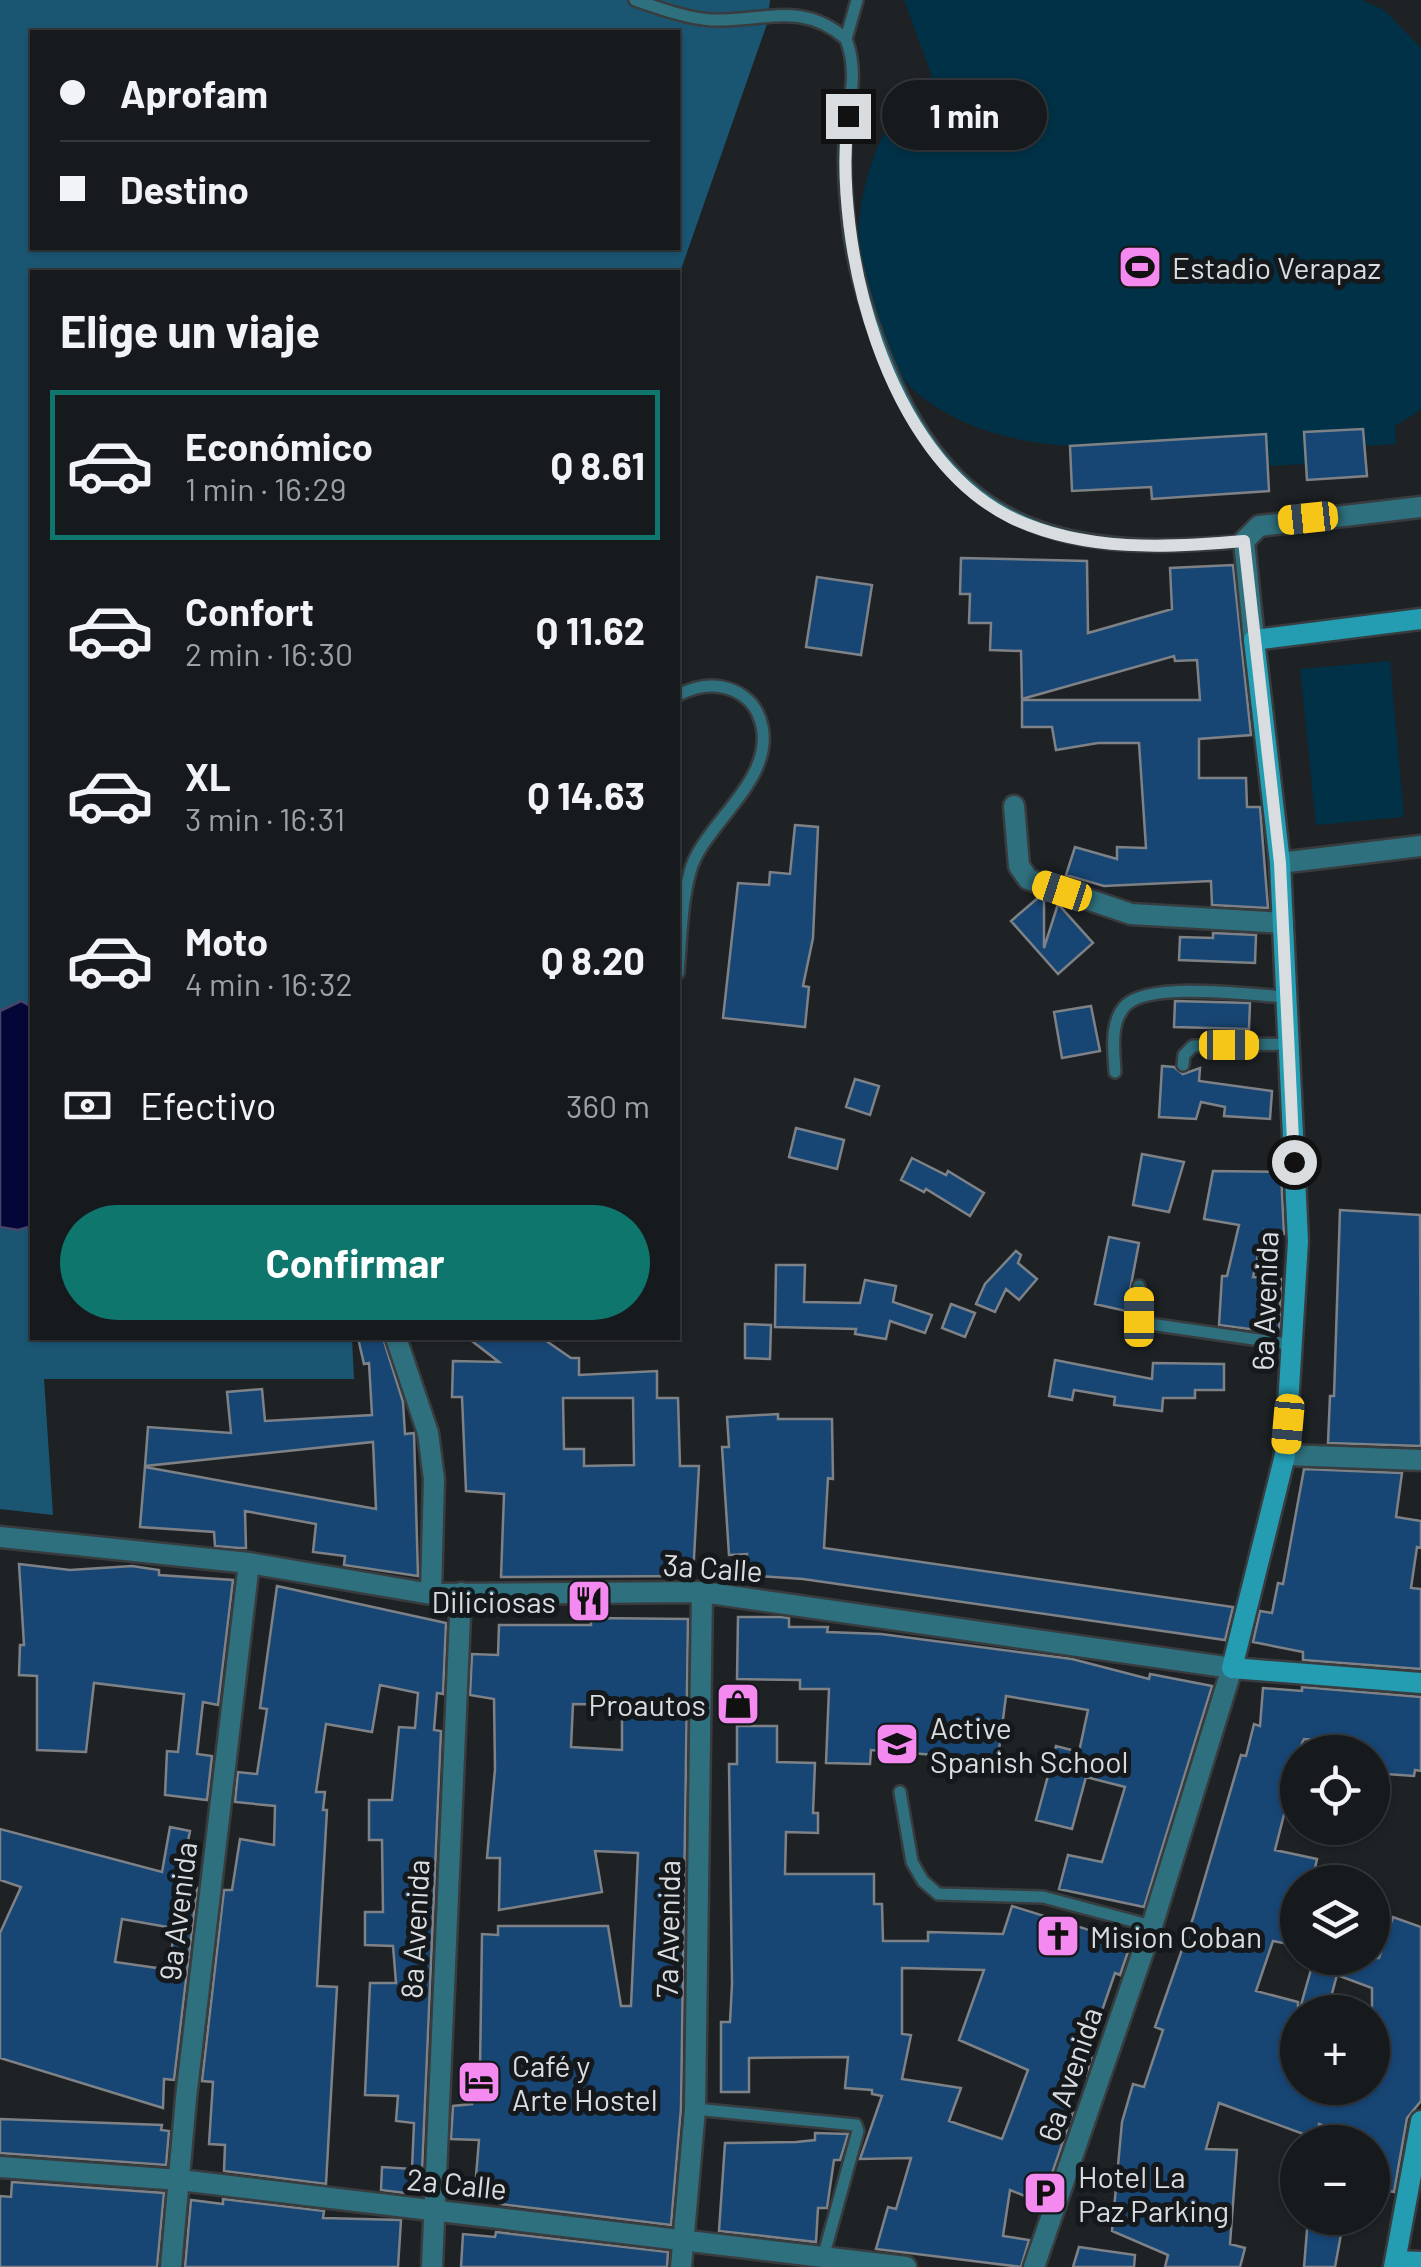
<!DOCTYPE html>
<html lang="es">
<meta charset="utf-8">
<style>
body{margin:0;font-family:Barlow,sans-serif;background:#232729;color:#f1f3f6;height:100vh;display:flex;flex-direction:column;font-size:38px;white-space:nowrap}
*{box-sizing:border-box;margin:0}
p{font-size:32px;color:#9ea1a3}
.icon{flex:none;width:55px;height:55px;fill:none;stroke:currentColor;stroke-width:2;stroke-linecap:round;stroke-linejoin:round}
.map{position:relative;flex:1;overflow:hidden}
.details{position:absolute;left:30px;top:270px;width:650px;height:1070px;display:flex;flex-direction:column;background:#161a1c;border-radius:0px;box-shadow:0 2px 8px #0004,0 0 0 2px #35383b}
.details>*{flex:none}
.hud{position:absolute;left:30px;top:30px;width:650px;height:220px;border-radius:0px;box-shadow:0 2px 8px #0004,0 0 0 2px #35383b;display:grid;align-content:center;height:220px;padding:0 30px;background:#161a1c}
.controls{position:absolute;left:1280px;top:1735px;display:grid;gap:20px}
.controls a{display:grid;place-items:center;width:110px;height:110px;border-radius:50%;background:#161a1c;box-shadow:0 2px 8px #0004,0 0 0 2px #35383b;font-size:50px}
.end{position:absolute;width:45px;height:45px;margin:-22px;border:12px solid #dadddf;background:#111;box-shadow:0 0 0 5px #111}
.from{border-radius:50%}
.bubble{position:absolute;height:70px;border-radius:35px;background:#161a1c;box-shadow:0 2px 8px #0004,0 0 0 2px #35383b;font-size:32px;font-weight:700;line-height:70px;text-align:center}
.car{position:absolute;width:30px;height:60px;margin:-30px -15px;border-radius:12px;box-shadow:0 0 8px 2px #0007;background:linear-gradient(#f5c518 24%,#345 0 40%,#f5c518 0 76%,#345 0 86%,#f5c518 0)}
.hud b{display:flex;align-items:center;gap:35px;height:95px;font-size:38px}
.hud b+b{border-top:2px solid #35383b}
.hud i{width:25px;height:25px;background:#f1f3f6}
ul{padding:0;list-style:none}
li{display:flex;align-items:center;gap:30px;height:150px;margin:0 20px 15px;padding:0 10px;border:5px solid transparent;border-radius:0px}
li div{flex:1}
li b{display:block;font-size:38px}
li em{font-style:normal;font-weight:700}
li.active{border-color:#0f766e}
li>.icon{width:90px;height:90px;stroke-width:1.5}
h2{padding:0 30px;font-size:45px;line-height:120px}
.pay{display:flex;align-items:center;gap:25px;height:110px;padding:0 30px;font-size:38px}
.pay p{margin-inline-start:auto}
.button{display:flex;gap:20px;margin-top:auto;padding:20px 30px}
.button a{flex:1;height:115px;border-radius:60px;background:#0f766e;color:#fff;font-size:40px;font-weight:700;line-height:115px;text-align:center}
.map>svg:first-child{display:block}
.green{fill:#013146}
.forest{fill:#1a5672;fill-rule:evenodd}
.water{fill:#050638;stroke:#45466a;stroke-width:2.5}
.building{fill:#174675;stroke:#7e8286;stroke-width:2.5;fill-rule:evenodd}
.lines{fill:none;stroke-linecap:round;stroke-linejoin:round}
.lane-casing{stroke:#383c3f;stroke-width:16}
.street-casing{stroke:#383c3f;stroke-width:25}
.secondary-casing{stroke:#383c3f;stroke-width:25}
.lane{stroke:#2f707e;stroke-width:11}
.street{stroke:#2f707e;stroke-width:20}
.secondary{stroke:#249db3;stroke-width:20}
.route{stroke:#dadddf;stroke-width:12}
.labels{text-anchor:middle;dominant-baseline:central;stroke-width:10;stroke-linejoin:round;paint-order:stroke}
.poi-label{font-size:30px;fill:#dadddf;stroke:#15191b;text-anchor:start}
.street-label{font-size:30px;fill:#dadddf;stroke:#15191b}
</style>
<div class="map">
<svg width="1421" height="2267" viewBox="0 0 1421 2267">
<rect width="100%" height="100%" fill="#1e2225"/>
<!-- green -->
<path class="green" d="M904,0H1362L1384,10L1421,48V410L1395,426L1396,444L1365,446L1367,476L1307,480L1305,464L1268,466L1269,491L1152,499L1150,487L1072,491L1069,446C1017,442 969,431 926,400C842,340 842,202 891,121C901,105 919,90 932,76Z
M1390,661L1404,817L1316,825L1300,669Z"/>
<!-- forest -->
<path class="forest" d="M0,0H770L767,24L678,278V272H32V1338H352L354,1379H44L53,1515L0,1509ZM32,32H678V248H32Z"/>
<!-- water -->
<path class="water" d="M21,1001L32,1007V1226L18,1230L0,1227V1011Z"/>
<!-- building -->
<path class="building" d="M1363,429L1367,476L1307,480L1304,432Z
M1266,434L1269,491L1152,499L1151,487L1072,491L1070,446Z
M961,558L1087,561L1088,633L1172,609L1170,568L1233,565L1251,735L1199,739V778H1246L1247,807H1260L1268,908L1212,905L1211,881L1104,886L1066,875L1075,847L1117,859V847L1146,848L1139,743H1098L1056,750L1052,727H1022V700H1200L1197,660L1175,661L1174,656L1022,699L1021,651L990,650L991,623H969L970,594H960Z
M817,577L872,585L861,655L806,647Z
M795,825L818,827L813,938L803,986L809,987L805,1027L723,1018L738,883L769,885L770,872L790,874Z
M1039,897L1044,899V948L1058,904L1093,943L1058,974L1011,921Z
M1213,933L1256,935L1255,963L1179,960L1180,937L1213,938Z
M1175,1001L1250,1003L1249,1029L1174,1027Z
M1091,1006L1100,1051L1062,1058L1054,1012Z
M1162,1066L1174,1067L1183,1074L1200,1068L1199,1081L1272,1091L1270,1119L1224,1116L1225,1107L1201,1102L1196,1119L1159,1117Z
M855,1079L879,1086L870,1115L846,1107Z
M796,1128L844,1140L837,1169L789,1157Z
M1142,1154L1184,1162L1169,1212L1133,1205Z
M912,1158L946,1175L948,1171L984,1193L970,1216L926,1189L924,1192L901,1180Z
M1213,1171L1281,1172L1284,1234L1264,1230L1253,1277L1281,1279L1279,1333L1219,1325L1222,1276H1227L1239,1225L1204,1219Z
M1340,1210L1420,1215L1421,1446L1328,1443L1330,1396H1334Z
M1109,1237L1139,1243L1126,1311L1095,1304Z
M1016,1251L1021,1255L1018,1263L1037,1279L1019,1300L1006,1289L995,1312L976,1304L985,1284Z
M776,1265H805L804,1302L860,1303L865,1280L896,1286L893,1302L932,1315L925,1333L890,1321L886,1339L855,1334L856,1329L775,1327Z
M951,1304L975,1313L965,1337L942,1328Z
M745,1324L771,1325L770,1359L745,1358Z
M358,1338H383L403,1402L405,1434L414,1433L418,1576L344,1565L345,1556L313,1552L316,1524L245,1511L246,1548H239L215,1546L214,1532L140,1527L145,1467L376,1509L373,1442L145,1466L148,1427L231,1433L227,1392L262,1389L265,1421L372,1415L369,1363L364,1364Z
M468,1338H542L571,1358H579V1375L657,1371V1398H678L680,1466H699L693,1576L501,1577L504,1494L466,1491L462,1397H452L453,1361L499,1362ZM563,1398H633L634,1465L584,1466V1449H564Z
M1055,1360L1152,1379L1153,1363L1224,1364V1390H1195V1398H1163L1162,1411L1114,1405L1115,1397L1074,1390L1072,1400L1049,1396Z
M778,1414V1419H832L833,1479L828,1478L824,1548L1233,1607L1225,1640L803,1579L745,1575L747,1554L729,1555L722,1447H729L727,1417Z
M1304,1469L1402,1473L1396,1517L1421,1521V1548L1417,1547L1411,1588L1421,1589V1669L1303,1660V1652L1253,1642L1260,1611L1272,1613L1278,1583L1283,1584Z
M19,1564L70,1570L132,1566L159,1570V1575L233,1580L218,1705L203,1702L197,1754L212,1756L207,1800L165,1795L167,1751L178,1752L184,1694L94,1683L86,1752L37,1750V1676L19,1675L20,1645H24Z
M277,1586L446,1623L443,1694L437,1693L434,1730L441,1731L421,2195L381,2190L382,2167L412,2169L414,2123L396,2121L398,2096L365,2095L370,1983H396L393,1946L365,1945V1912H383L382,1840H369V1800H392L399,1727L415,1728L418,1693L380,1685L372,1732L326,1724L316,1792H325L323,1810H327L317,1986L337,1987L326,2184L224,2171L225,2145L209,2144L213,2082L202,2081L224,1890H232L240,1839L274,1845L275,1806L235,1802L238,1772L257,1774L267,1709L260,1708Z
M738,1617H781L789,1618V1627H828L827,1632L881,1634L1072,1659L1149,1679L1150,1674L1212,1686L1144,1907L1059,1889L1068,1855L1102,1862L1125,1787L1086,1777L1072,1829L1036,1820L1056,1746L1079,1752L1088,1710L1006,1696L996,1773L959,1769L961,1757L871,1750L870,1764L826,1763L829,1689H800V1680L737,1679Z
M591,1618L688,1619L681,2108L671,2225L500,2204L502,2190L475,2188L479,2140L451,2139L453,2106L472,2104V2067H480L482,1934L498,1935V1926H608L621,2006H631L638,1853L595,1851L602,1892L499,1910L500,1858H487L495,1769L494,1699L470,1695L472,1654L498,1655L499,1625H591ZM573,1704L622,1705V1750L571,1747Z
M1302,1687L1421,1697V1771L1415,1770L1414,1776L1372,1773V1752H1363L1364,1743L1304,1739L1298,1752L1295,1805L1287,1803L1275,1850L1317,1859L1312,1882H1298L1293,1945L1273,1941L1256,1991L1298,2002V2088H1372V1988L1337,1975L1327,2012H1299L1312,1966L1296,1958H1379L1393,1917L1421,1927V2101L1407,2118L1394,2192L1378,2189L1379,2179L1372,2178V2142L1319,2124L1317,2139L1219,2103L1206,2149L1237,2150L1230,2244L1245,2248L1240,2267H1165L1168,2255L1112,2231L1122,2122L1133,2084L1144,2087L1163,2030L1155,2027L1193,1918L1241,1755L1246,1756L1254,1724L1260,1726L1263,1688L1302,1691Z
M737,1726H777V1762L815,1763L813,1813H818V1833L786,1832L785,1874H874V1904H882L883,1941H928V1932L1003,1934L1012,1906L1131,1943L1120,1975L1115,1973L1087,2054L1092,2056L1086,2075L1078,2072L1065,2109L1073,2112L1042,2203L1010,2190L1003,2236L1029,2240L1021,2267L876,2249L888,2207L896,2209L911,2158L860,2159L882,2096L872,2094V2090L845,2088L848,2057L749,2058V2092H721V2022H730L732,1984L729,1764H737ZM902,1968L984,1970L959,2040L1028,2070L1002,2139L949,2121L961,2088L902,2079L911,2035L902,2034Z
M170,1827L190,1831L179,1887L197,1888L174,2080L164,2079L163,2108L0,2058V1933L21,1887L0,1880V1829L162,1872ZM122,1919L173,1928L171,1970L115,1962Z
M0,2119L162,2125L161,2130L169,2131L166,2165L0,2153Z
M815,2133L848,2134L840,2160H834L827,2208H818L816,2242L719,2231L725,2143L796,2142L815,2140Z
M12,2182L164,2193L157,2267H0V2196L11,2197Z
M223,2199L324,2211L323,2218L401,2220L398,2267H185L191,2200L223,2204Z
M1308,2218H1344L1335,2267H1304Z
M496,2232L668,2252L667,2267H461L463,2234L495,2237Z
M1079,2247L1135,2255L1134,2267H1073Z"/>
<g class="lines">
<defs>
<path id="lane" d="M635,0C659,8 685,18 711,20C763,22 802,0 846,39C860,76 847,106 845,143C843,170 846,200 849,227C854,274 871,323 889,367C959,537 1075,557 1244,541
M846,39L857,0
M678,695C692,688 706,684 722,687C738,690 752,700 758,714C785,775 702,823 690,872C681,904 681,940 678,973
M1183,1065L1184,1055L1193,1046L1289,1044
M1115,1072C1114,1052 1109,1022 1126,1005C1151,981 1251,995 1287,997
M1139,1286L1143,1323L1294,1345
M900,1792L912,1862L923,1881L938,1894L1043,1897L1152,1926
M695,2109L856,2125L858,2131L824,2254"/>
<path id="street" d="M1254,640L1244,541L1259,526L1421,507
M1014,806L1019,866L1028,879L1131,914L1283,923
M1280,863L1421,846
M396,1338L428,1433L434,1479L431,1594
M1285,1455L1421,1460
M0,1537L249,1563L431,1594L702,1592L1232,1668L1152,1926L1034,2267
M0,2167L180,2180L906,2267
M171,2267L186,2098L249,1563
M432,2267L461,1593
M681,2267L695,2109L702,1592"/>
<path id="secondary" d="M1421,619L1254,640L1280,863L1298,1241L1285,1455L1232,1668L1421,1683
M1395,2261L1421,2262
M1394,2267L1421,2121"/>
</defs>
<!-- lane casing -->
<use href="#lane" class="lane-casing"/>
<!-- street casing -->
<use href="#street" class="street-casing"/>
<!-- secondary casing -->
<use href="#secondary" class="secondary-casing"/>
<!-- lane -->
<use href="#lane" class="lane"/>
<!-- street -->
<use href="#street" class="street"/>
<!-- secondary -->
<use href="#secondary" class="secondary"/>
</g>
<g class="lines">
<!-- route -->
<path class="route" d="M848,116C833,246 885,456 1012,518C1084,552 1167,548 1244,541L1280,863L1294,1162"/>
</g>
<!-- icons -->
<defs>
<symbol id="stadium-square" viewBox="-11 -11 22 22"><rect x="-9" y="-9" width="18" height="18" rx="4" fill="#f489f0" stroke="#15191b"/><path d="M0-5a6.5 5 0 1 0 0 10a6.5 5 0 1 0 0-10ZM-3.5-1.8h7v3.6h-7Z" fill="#111"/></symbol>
<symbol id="restaurant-square" viewBox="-11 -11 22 22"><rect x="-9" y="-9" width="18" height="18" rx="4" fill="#f489f0" stroke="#15191b"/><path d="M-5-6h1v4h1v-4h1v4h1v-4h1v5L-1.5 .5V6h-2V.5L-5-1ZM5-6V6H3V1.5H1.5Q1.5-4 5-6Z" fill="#111"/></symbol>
<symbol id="shop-square" viewBox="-11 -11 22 22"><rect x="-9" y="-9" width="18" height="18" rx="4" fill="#f489f0" stroke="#15191b"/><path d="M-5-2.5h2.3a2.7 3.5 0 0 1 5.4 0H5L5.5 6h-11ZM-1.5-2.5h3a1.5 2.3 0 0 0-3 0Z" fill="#111"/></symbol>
<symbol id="school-square" viewBox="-11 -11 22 22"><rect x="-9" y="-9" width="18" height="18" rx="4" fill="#f489f0" stroke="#15191b"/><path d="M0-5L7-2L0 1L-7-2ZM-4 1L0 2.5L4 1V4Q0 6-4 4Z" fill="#111"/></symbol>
<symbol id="church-square" viewBox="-11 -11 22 22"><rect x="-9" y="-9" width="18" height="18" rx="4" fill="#f489f0" stroke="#15191b"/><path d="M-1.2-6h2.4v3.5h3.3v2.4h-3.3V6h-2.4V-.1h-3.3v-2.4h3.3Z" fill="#111"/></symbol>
<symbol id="hotel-square" viewBox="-11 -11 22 22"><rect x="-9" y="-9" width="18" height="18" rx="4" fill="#f489f0" stroke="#15191b"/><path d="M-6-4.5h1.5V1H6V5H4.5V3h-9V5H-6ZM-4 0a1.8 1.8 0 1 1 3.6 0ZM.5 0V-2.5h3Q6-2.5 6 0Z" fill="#111"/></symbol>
<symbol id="parking-square" viewBox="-11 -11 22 22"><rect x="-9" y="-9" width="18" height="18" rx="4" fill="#f489f0" stroke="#15191b"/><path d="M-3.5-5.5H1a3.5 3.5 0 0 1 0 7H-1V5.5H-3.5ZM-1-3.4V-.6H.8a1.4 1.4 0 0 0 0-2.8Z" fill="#111"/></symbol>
</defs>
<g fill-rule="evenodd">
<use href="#stadium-square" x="1115" y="242" width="50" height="50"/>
<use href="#restaurant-square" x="564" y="1576" width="50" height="50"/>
<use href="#shop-square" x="713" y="1679" width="50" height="50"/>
<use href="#school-square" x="872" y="1719" width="50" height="50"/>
<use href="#church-square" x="1033" y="1911" width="50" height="50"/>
<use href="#hotel-square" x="454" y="2057" width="50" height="50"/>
<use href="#parking-square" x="1020" y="2168" width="50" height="50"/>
</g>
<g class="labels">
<!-- poi labels -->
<g class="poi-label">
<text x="1172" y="267">Estadio Verapaz</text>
<text x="556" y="1601" text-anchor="end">Diliciosas</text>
<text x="706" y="1704" text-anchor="end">Proautos</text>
<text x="930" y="1727">Active<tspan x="930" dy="34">Spanish School</tspan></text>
<text x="1090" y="1936">Mision Coban</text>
<text x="512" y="2065">Café y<tspan x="512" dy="34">Arte Hostel</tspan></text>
<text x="1078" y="2176">Hotel La<tspan x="1078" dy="34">Paz Parking</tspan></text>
</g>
<!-- street labels -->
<g class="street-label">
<text transform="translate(1264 1301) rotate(-88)">6a Avenida</text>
<text transform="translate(713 1567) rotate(4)">3a Calle</text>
<text transform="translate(177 1911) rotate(-83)">9a Avenida</text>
<text transform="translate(414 1929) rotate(-87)">8a Avenida</text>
<text transform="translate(667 1929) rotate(-89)">7a Avenida</text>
<text transform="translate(1069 2074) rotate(-71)">6a Avenida</text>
<text transform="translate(457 2183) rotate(6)">2a Calle</text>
</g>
</g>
</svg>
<div class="controls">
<a><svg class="icon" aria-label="locate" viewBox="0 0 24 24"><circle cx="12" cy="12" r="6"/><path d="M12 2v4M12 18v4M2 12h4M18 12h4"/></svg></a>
<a><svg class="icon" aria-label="layers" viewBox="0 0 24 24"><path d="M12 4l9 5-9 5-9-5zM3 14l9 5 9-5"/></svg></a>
<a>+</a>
<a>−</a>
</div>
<i class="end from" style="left:1294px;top:1162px"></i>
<i class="end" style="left:848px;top:116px"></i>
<div class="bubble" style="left:882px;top:80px;width:165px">1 min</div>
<i class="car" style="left:1308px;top:518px;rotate:264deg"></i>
<i class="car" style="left:1062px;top:891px;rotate:288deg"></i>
<i class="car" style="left:1229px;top:1045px;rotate:90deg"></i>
<i class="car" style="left:1139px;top:1317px;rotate:0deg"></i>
<i class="car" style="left:1288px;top:1424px;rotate:185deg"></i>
<div class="hud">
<b><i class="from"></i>Aprofam</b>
<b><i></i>Destino</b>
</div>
<section class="details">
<h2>Elige un viaje</h2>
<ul>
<li class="active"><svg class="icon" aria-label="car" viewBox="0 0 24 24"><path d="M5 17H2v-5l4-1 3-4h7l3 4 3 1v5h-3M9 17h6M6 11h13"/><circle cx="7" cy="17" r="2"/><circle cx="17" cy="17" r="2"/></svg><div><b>Económico</b><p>1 min · 16:29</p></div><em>Q 8.61</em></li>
<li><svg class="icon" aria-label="car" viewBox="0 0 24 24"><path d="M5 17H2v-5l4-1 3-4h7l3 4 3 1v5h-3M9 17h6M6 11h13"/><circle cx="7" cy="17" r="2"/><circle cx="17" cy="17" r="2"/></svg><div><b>Confort</b><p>2 min · 16:30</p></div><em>Q 11.62</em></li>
<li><svg class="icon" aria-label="car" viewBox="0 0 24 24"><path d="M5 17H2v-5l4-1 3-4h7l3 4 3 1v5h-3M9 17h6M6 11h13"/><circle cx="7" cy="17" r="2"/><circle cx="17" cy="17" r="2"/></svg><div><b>XL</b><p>3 min · 16:31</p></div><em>Q 14.63</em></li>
<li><svg class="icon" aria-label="car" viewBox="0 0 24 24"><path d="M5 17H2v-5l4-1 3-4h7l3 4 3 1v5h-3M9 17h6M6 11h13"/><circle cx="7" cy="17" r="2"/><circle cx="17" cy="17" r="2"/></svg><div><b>Moto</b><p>4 min · 16:32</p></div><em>Q 8.20</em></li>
</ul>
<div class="pay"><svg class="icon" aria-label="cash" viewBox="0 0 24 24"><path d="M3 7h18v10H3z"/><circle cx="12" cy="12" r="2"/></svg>Efectivo<p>360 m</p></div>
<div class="button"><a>Confirmar</a></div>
</section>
</div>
